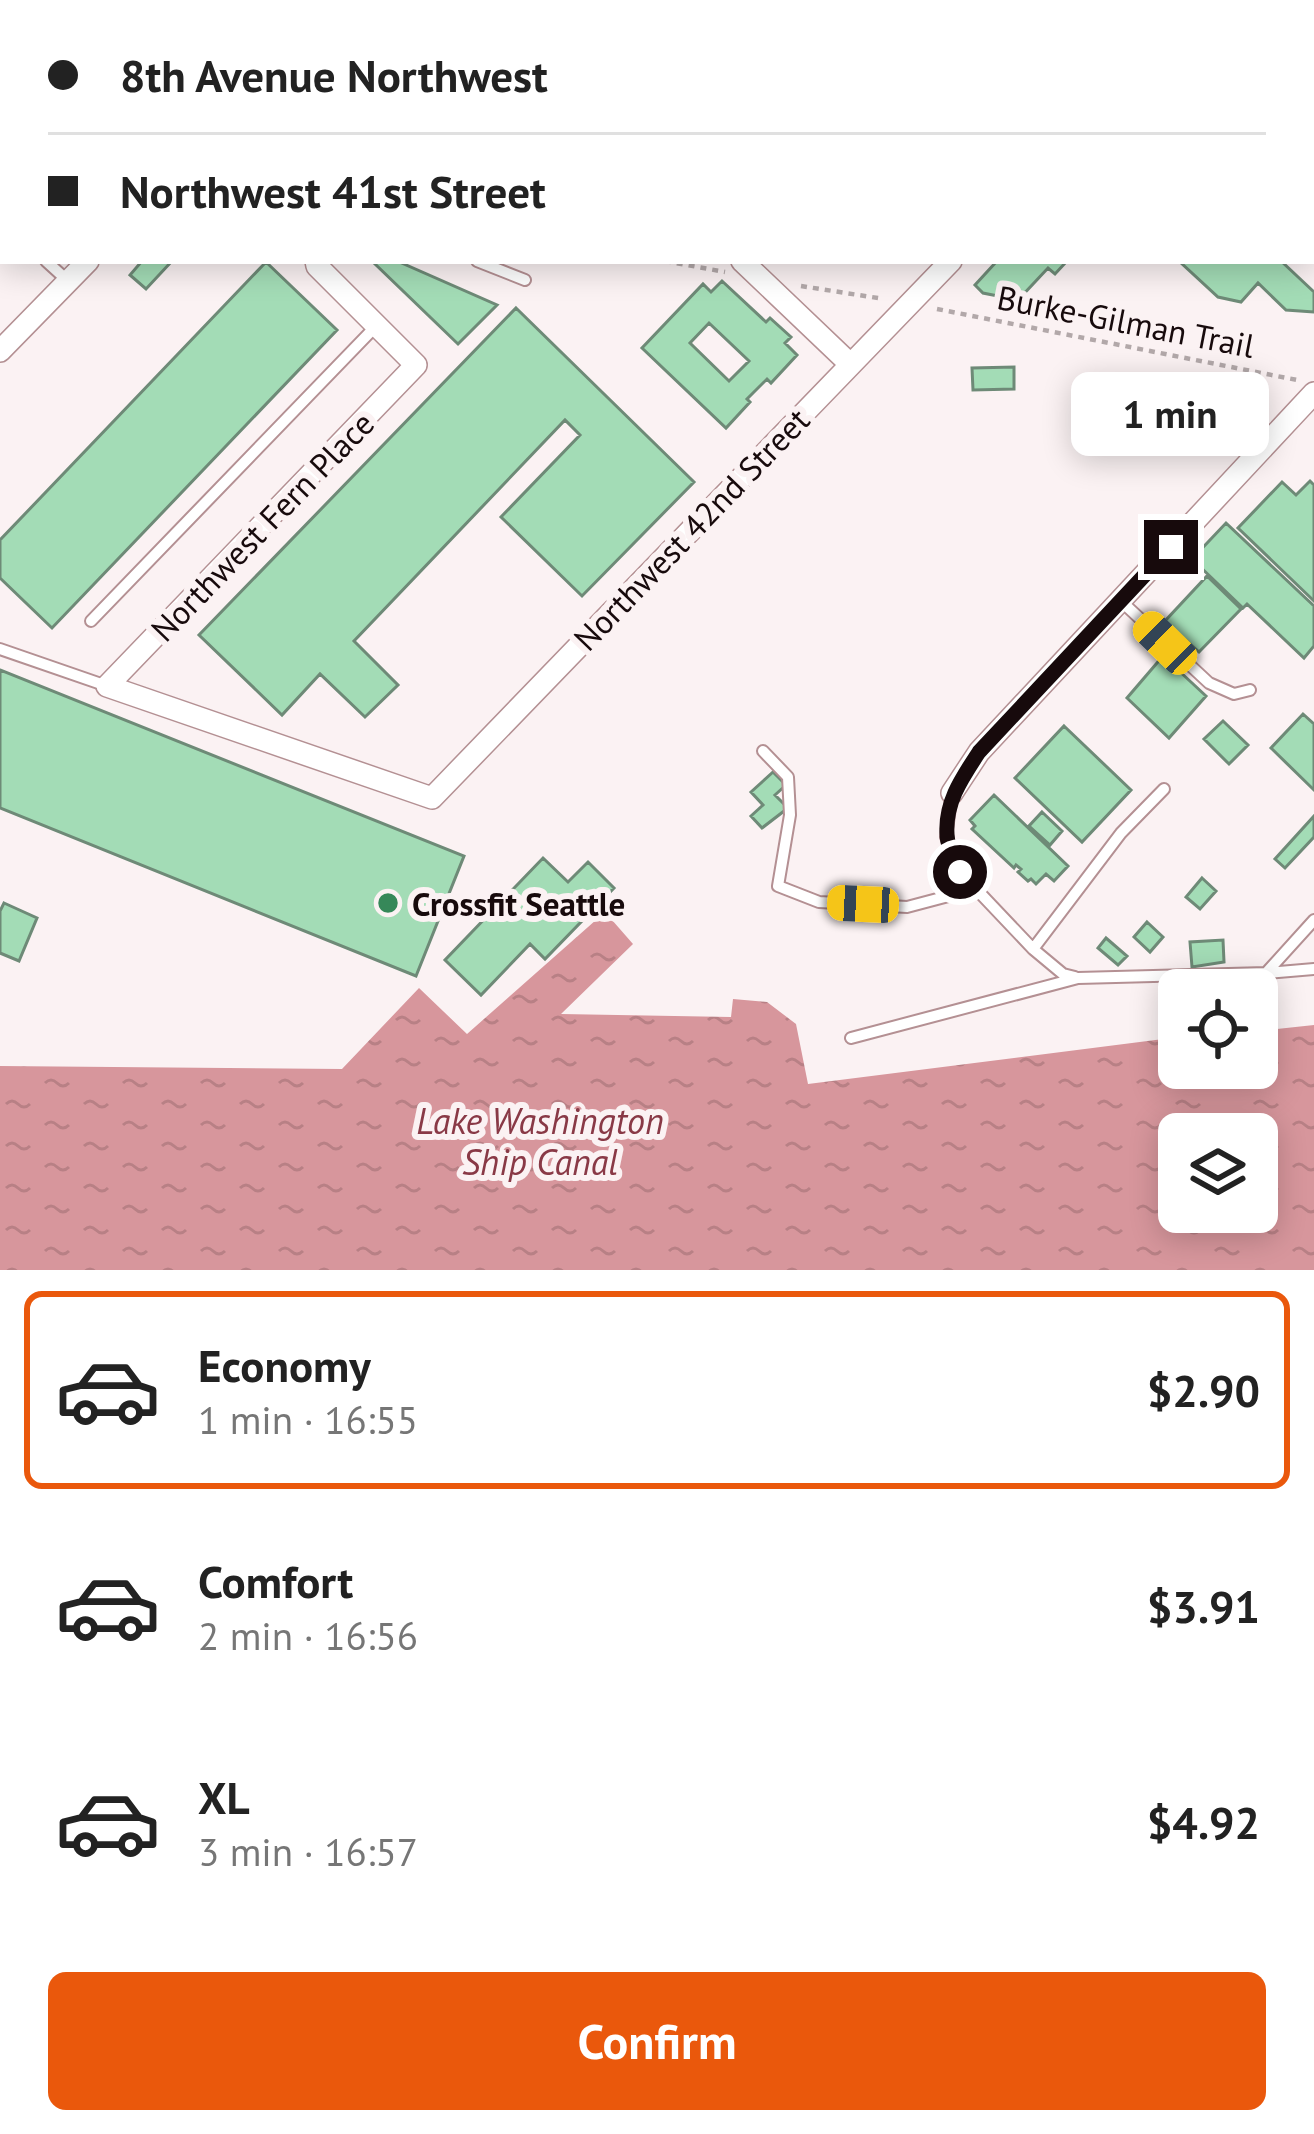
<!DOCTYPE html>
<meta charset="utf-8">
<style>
body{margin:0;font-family:"PT Sans",sans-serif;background:#f2f2f2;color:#222;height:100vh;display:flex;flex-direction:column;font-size:45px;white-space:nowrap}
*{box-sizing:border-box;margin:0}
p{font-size:39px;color:#767676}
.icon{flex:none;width:66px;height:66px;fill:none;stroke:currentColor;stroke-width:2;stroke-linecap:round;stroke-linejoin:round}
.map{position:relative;height:1270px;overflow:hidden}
.sheet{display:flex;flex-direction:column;background:#fff;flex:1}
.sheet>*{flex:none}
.banner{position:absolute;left:0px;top:0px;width:1314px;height:264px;box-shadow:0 6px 30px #0003;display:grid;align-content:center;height:264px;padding:0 48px;background:#fff}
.fabs{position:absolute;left:1158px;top:969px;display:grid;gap:24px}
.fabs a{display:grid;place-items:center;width:120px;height:120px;border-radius:18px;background:#fff;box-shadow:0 6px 30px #0003;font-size:60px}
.end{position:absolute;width:54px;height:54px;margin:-27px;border:15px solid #170a0c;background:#fff;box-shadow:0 0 0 6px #fff}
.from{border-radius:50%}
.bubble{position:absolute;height:84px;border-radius:18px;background:#fff;box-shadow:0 6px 30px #0003;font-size:39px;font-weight:700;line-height:84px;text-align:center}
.car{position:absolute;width:36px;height:72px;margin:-36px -18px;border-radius:15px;box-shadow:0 0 9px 3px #0007;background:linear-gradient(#f5c518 24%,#345 0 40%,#f5c518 0 76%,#345 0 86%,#f5c518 0)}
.banner b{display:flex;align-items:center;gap:42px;height:114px;font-size:45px}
.banner b+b{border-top:3px solid #e0e0e0}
.banner i{width:30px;height:30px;background:#222}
ul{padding:21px 0 0;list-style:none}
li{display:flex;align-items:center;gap:36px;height:198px;margin:0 24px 18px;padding:0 24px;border:6px solid transparent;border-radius:18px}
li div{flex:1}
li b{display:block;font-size:45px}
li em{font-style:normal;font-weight:700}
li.on{border-color:#ea580c}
li>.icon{width:108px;height:108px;stroke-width:1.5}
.primary-button{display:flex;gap:24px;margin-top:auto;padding:24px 48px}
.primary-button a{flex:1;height:138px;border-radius:18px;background:#ea580c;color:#fff;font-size:48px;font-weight:700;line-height:138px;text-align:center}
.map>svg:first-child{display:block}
.water{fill:url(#water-ripples);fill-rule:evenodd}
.building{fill:#a3dcb6;stroke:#6e8a77;stroke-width:3;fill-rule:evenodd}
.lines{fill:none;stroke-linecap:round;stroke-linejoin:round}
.lane-casing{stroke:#b49093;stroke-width:14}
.street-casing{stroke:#b49093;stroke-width:24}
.secondary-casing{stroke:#b49093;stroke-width:33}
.path{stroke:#b2a8a9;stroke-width:4.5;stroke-dasharray:6 6;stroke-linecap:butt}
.lane{stroke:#fff;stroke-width:10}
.street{stroke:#fff;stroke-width:21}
.secondary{stroke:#f6d8dc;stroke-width:30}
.route{stroke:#170a0c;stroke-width:15}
.poi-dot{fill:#368859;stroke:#fbf2f3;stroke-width:4.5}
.labels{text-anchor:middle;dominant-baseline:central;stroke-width:12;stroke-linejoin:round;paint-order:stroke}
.street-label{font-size:33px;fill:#170a0c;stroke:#fbf2f3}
.poi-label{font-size:33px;font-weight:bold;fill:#170a0c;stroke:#fbf2f3;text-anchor:start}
.water-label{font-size:36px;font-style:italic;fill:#893946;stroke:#fbf2f3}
</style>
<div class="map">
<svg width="1314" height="1270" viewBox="0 0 1314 1270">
<defs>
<pattern id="water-ripples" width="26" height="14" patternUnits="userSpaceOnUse" patternTransform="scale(3)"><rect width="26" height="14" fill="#d7969c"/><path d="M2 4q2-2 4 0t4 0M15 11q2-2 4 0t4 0" fill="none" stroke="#b88085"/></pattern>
</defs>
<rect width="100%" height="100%" fill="#fbf2f3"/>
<!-- water -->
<path class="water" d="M605,912L633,944L561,1014L731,1017L733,999L767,1002L796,1024L808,1084L1179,1037V1068H1257V1031L1314,1025V1270H0V1066L342,1069L419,988L467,1034ZM1179,1134H1257V1212H1179Z"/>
<!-- building -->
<path class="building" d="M67,0H162L159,3H70Z
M242,0H425L428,3H239Z
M142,261H172L146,289L130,275Z
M376,261H397L497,305L458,344L374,263Z
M997,261H1067L1055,274L1048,268L1018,300L983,293L975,285Z
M1179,261H1281L1314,292V312L1286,310L1258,283L1241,302L1218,297Z
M266,262L337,330L52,628L0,578V540Z
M722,281L766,322L770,318L791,337L785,343L797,355L771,383L767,379L747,399L750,402L726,428L642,348L703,284L711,292ZM709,323L749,361L729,381L690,343Z
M516,308L694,482L582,596L501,517L580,435L565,420L354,641L398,685L365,717L320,674L282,715L199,635Z
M1014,367V389L973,390L972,368Z
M1310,481L1314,485V601L1238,528L1282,482L1296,495Z
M1226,523L1314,606V646L1304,658L1247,604L1243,608L1192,559Z
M1207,576L1241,609L1199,652L1165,621Z
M1163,656L1206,696L1169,738L1127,698Z
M0,670L464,856L416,976L0,808Z
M1303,714L1314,724V790L1271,748Z
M1223,721L1248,745L1229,764L1204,739Z
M1064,726L1131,790L1082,842L1015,778Z
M773,772L786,785L775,795L788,808L762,828L751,816L763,805L751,792Z
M994,795L1068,866L1054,881L1046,874L1036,884L1031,879L1028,881L1018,872L1021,869L1016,865L1014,868L972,829L975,826L970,820Z
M1042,812L1062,831L1050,845L1029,826Z
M1314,816V837L1285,868L1275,859Z
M543,858L568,882L588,862L614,888L545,959L530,944L481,995L445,960Z
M1202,878L1216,891L1200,909L1186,897Z
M4,903L37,918L19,961L0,953V911Z
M1147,922L1163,937L1150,952L1134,937Z
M1106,938L1127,956L1118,965L1098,948Z
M1223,940L1224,962L1192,967L1190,942Z"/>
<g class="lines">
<defs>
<path id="lane" d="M46,261L68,281
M477,261L525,280
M1121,601L1209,683L1234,694L1250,690
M91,621L377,325
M0,649L107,686
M763,751L788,777L790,815L778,886L819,902L907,907L975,889
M952,793L946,837L960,872L1033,949L1063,974L1075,977
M1033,949L1121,833L1164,789
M1266,973L1314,920
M851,1038L1078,978L1266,973L1314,969"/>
<path id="street" d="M469,0L472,3
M899,0L902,3
M0,2L3,5
M520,3L523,0
M1191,3L1194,0
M1311,240L1314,242
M316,261L317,266L416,365L107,686L432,798L951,261
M742,261L850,364
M0,351L88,261
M952,793L979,752L1314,393"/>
<path id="secondary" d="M824,0L842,3
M1311,98L1314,99"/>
</defs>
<!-- lane casing -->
<use href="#lane" class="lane-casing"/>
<!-- street casing -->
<use href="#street" class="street-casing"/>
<!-- secondary casing -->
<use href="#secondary" class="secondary-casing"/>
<!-- path -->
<path class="path" d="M431,3L434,0
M0,156H3
M665,261L725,272
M801,286L884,299
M937,309L1297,380"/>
<!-- lane -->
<use href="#lane" class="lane"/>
<!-- street -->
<use href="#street" class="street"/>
<!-- secondary -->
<use href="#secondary" class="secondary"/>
</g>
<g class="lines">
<!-- route -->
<path class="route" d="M960,872C955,860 947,846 947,834C945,802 962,778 979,752L1171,547"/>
</g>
<!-- markers -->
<circle class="poi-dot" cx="388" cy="903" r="12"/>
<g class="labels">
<!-- street labels -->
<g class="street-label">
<text transform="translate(1126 321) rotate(11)">Burke-Gilman Trail</text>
<text transform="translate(262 526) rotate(-46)">Northwest Fern Place</text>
<text transform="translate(691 529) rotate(-46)">Northwest 42nd Street</text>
</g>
<!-- poi labels -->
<g class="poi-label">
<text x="412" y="903">Crossfit Seattle</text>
</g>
<!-- water labels -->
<g class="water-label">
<text x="540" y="1120">Lake Washington<tspan x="540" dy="41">Ship Canal</tspan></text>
</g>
</g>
</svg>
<div class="fabs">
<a><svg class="icon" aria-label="locate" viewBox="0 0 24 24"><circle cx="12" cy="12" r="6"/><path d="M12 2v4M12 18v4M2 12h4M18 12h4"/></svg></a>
<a><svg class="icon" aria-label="layers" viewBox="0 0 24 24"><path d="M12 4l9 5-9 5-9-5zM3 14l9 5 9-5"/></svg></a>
</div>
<i class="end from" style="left:960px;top:872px"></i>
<i class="end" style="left:1171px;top:547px"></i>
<div class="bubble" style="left:1071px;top:372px;width:198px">1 min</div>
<i class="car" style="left:1165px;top:643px;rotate:314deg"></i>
<i class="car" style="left:863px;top:904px;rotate:273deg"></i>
<div class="banner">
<b><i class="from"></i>8th Avenue Northwest</b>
<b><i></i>Northwest 41st Street</b>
</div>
</div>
<section class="sheet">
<ul>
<li class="on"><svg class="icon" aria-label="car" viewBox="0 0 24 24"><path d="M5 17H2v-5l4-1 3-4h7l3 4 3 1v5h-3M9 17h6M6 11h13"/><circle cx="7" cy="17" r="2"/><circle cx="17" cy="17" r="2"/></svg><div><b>Economy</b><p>1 min · 16:55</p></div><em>$2.90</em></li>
<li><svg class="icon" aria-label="car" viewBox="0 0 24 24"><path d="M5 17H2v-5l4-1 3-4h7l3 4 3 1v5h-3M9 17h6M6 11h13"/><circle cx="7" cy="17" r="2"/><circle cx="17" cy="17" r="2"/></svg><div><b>Comfort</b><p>2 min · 16:56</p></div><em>$3.91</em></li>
<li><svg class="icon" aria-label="car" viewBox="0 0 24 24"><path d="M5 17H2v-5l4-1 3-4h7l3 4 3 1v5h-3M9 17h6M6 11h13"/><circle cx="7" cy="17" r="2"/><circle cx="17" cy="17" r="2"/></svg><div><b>XL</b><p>3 min · 16:57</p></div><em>$4.92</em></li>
</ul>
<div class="primary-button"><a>Confirm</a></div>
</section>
